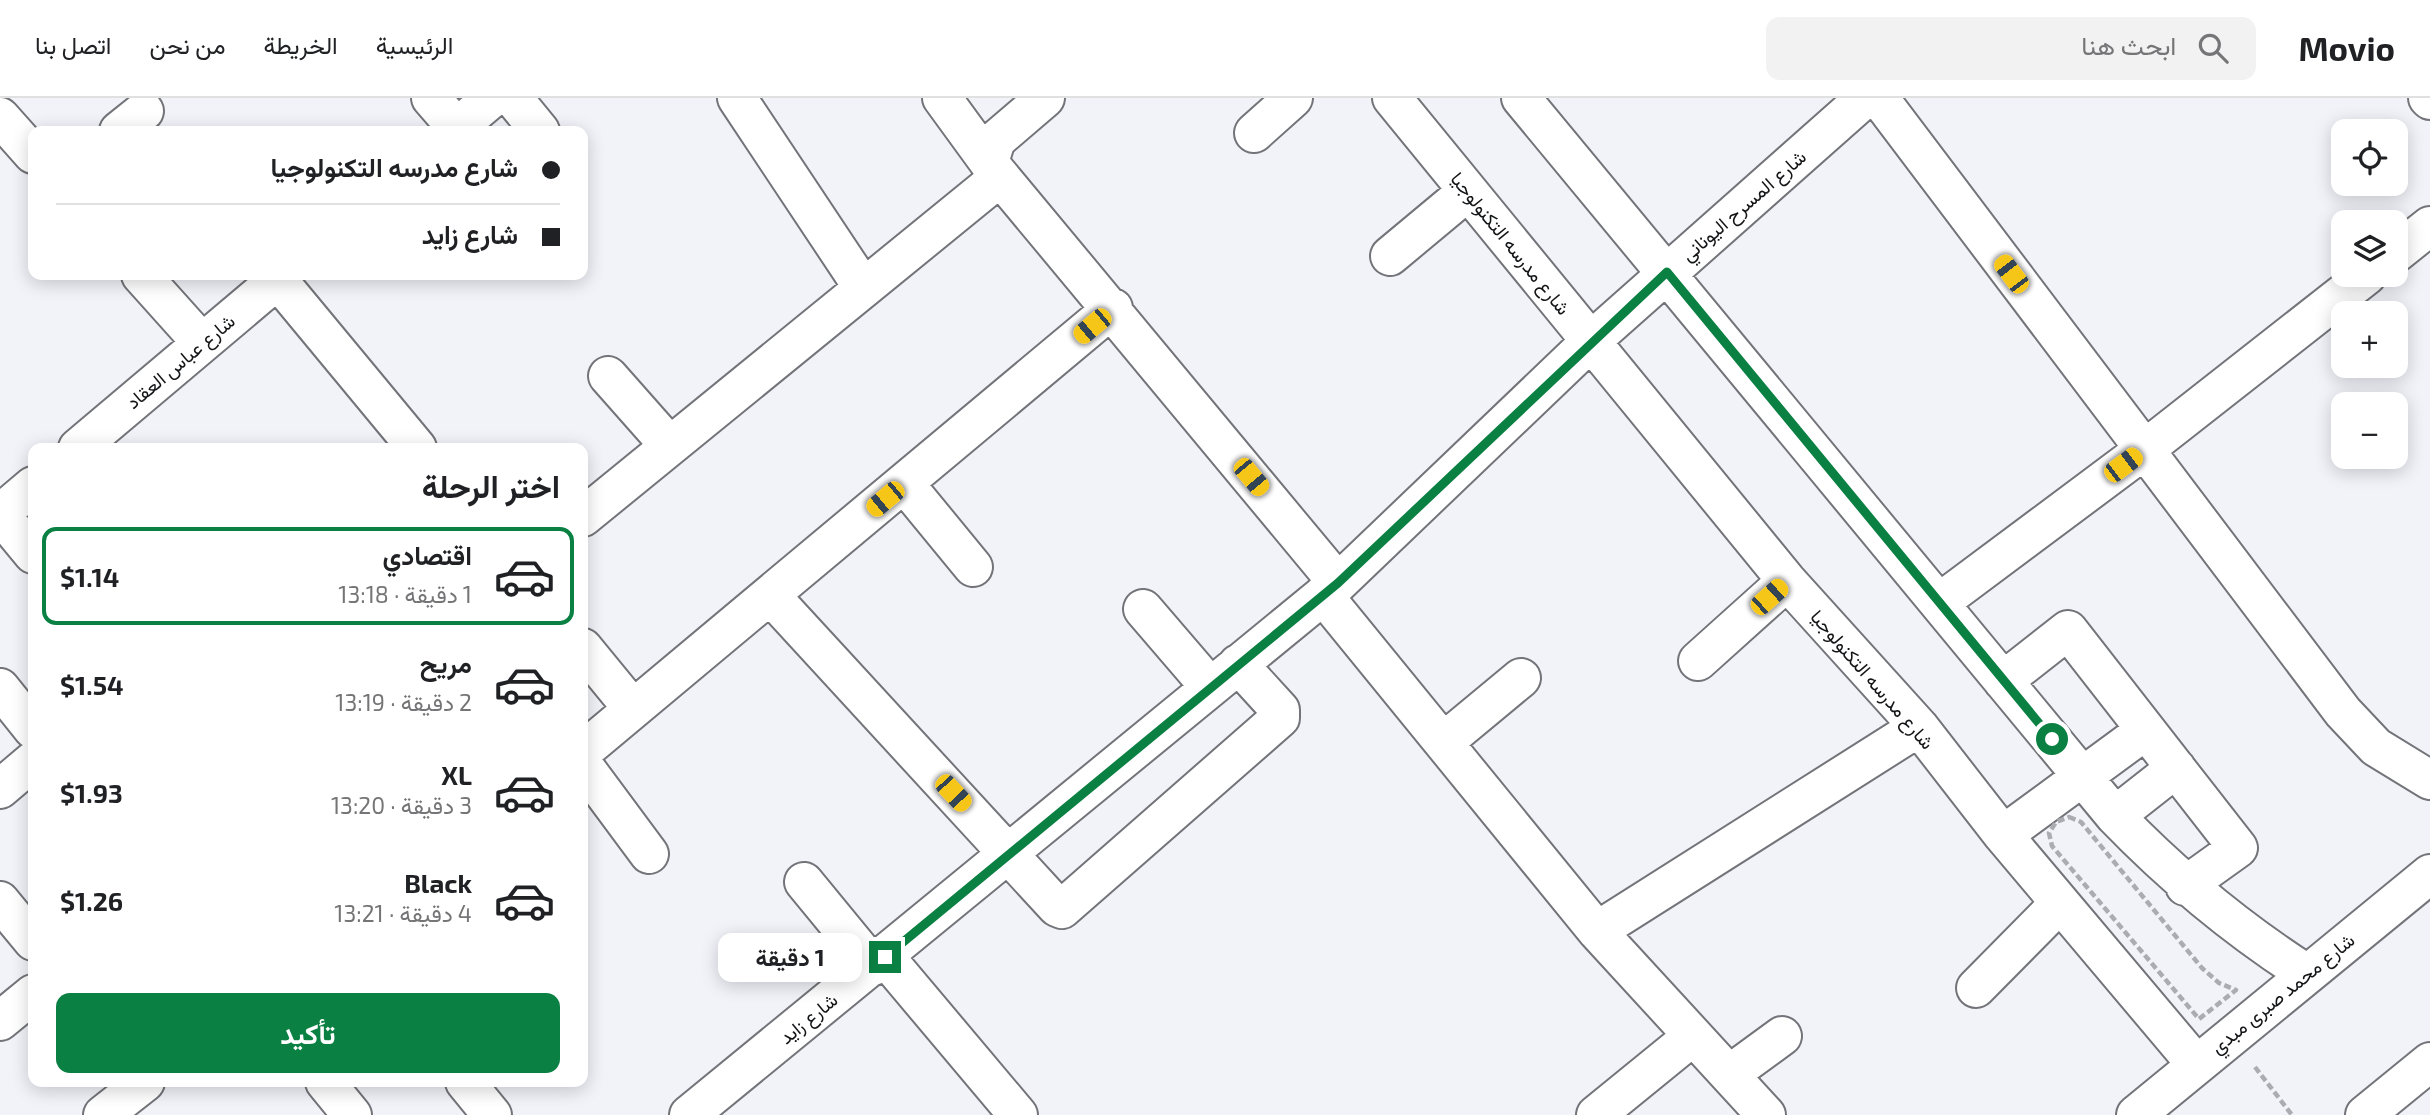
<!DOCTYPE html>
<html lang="ar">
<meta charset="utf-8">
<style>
body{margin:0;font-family:"Exo 2",Vazirmatn,sans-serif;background:#f2f2f2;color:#202124;direction:rtl;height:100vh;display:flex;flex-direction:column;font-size:26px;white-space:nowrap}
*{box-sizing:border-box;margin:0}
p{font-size:23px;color:#757577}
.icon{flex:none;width:38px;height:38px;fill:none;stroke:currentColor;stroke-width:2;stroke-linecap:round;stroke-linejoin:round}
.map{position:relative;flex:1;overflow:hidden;direction:ltr}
.drawer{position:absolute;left:28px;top:345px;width:560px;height:644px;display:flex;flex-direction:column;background:#fff;border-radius:14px;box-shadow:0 4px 18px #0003;direction:rtl}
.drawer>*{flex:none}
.guide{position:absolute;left:28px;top:28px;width:560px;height:154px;border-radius:14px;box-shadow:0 4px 18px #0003;direction:rtl;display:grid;align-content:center;height:154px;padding:0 28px;background:#fff}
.fabs{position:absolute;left:2331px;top:21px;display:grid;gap:14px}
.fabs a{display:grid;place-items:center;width:77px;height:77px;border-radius:14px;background:#fff;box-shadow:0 4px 18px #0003;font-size:35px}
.end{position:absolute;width:32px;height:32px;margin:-16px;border:9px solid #0b8043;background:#fff;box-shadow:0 0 0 4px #fff}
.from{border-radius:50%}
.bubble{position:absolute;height:49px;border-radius:14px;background:#fff;box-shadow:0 4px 18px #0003;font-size:23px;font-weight:700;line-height:49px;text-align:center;direction:rtl}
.car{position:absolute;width:21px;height:42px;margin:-21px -10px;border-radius:9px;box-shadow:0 0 5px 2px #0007;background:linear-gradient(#f5c518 24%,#345 0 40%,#f5c518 0 76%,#345 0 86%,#f5c518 0)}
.guide b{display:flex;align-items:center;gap:24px;height:66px;font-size:26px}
.guide b+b{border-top:2px solid #e0e0e0}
.guide i{width:18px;height:18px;background:#202124}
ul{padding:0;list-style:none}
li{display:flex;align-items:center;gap:21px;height:98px;margin:0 14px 10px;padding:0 14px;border:4px solid transparent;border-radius:14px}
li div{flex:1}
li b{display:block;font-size:26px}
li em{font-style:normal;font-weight:700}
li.on{border-color:#0b8043}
li>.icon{width:63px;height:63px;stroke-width:1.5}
h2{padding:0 28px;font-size:32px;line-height:84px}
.action{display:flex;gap:14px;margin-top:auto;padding:14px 28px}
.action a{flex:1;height:80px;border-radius:14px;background:#0b8043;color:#fff;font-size:28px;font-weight:700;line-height:80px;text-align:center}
header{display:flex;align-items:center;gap:42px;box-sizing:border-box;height:98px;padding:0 35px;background:#fff;border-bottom:2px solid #e0e0e0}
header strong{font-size:33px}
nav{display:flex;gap:38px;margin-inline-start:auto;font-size:24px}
.search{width:490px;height:63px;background:#f2f2f2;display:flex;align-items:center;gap:18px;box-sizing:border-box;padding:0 24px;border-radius:14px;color:#757577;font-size:26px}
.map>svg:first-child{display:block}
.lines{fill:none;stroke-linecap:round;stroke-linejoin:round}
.minor-casing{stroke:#737479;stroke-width:42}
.major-casing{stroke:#737479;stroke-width:42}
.path{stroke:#abacb1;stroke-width:4.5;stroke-dasharray:7 3.5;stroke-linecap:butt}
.minor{stroke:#fff;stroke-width:38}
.major{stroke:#fff;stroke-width:38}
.route{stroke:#0b8043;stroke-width:9}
.labels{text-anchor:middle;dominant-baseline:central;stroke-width:5;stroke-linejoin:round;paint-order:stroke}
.street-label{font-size:19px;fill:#131416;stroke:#fff}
</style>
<header>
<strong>Movio</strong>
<div class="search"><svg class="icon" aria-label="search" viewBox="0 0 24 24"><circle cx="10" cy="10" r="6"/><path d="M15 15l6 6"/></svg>ابحث هنا</div>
<nav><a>الرئيسية</a><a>الخريطة</a><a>من نحن</a><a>اتصل بنا</a></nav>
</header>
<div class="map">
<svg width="2430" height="1017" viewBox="0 0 2430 1017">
<rect width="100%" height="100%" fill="#f2f3f9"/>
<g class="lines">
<defs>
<path id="minor" d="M431,0L457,30
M513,0L540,33
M737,0L862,188
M942,0L993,70
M1045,0L996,42L990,61L993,70L1338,485
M1392,0L1787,483L1919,629L2003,737L2196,966
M1521,0L2115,718C2174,779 2235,830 2307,876
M1879,0L2343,614L2376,649L2430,682
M2428,0L2430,2
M0,19L33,56
M119,33L144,13
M453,33L492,0
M1254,35L1293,0
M2396,155L2430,128
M1390,158L1468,93
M141,177L202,245
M277,181L417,350
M608,278L669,347
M78,350L283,177
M904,385L973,469
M0,416L33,456
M0,416L33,388
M583,419L1000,79
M770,497L1057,809L1062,811L1280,620V612L1238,566
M1323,497L1597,833L1766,1017
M1939,505L2144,352L2367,177
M1143,511L1210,589
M583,550L633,611
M1698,563L1787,483
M2003,583L2068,532L2238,750L2185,788
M0,590L33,631
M1445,643L1521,580
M583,653L1113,210
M583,667L649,756
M0,691L33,663
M2115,718L2176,670
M2003,737L2146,632
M804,784L873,868
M0,803L33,843
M1597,833L1919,629
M885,859L1018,1017
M1976,890L2060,805
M0,923L33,896
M1730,976L1782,938
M325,984L352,1017
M465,984L492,1017
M103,1017L145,984
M689,1017L1338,485L1591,243L1865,0
M1596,1017L1693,938"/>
<path id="major" d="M2136,1017L2430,776
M2365,1017L2430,964"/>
</defs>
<!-- minor casing -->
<use href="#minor" class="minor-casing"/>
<!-- major casing -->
<use href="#major" class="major-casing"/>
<!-- path -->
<path class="path" d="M2069,719L2081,724L2202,870L2219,885L2236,892L2199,921L2052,748L2049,735L2056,724Z
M2255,969L2292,1017"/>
<!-- minor -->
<use href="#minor" class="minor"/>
<!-- major -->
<use href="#major" class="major"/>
</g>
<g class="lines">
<!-- route -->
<path class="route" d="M885,859L1338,485L1667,174L2052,641"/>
</g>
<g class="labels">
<!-- street labels -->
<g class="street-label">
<text transform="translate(1743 107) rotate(-41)">شارع المسرح اليوناني</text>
<text transform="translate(1511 145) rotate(51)">شارع مدرسه التكنولوجيا</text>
<text transform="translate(180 263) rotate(-40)">شارع عباس العقاد</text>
<text transform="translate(1873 581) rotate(49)">شارع مدرسه التكنولوجيا</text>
<text transform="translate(2282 895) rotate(-39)">شارع محمد صبرى مبدي</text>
<text transform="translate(808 920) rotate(-39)">شارع زايد</text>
</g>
</g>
</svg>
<div class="fabs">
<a><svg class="icon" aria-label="locate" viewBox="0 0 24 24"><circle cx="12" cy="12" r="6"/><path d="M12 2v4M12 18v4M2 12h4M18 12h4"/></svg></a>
<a><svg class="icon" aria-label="layers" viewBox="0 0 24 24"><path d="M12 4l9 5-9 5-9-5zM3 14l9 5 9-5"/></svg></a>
<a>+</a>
<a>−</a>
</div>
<i class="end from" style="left:2052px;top:641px"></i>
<i class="end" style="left:885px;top:859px"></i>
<div class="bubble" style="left:718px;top:835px;width:144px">1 دقيقة</div>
<i class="car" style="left:2011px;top:176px;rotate:323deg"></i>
<i class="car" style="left:1092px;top:228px;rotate:230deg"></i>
<i class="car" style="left:2123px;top:367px;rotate:53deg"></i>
<i class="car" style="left:1251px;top:379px;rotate:140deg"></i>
<i class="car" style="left:885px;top:401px;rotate:230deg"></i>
<i class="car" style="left:1769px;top:499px;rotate:48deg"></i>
<i class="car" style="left:953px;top:695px;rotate:137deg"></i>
<div class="guide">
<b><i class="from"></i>شارع مدرسه التكنولوجيا</b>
<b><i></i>شارع زايد</b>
</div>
<section class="drawer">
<h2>اختر الرحلة</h2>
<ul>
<li class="on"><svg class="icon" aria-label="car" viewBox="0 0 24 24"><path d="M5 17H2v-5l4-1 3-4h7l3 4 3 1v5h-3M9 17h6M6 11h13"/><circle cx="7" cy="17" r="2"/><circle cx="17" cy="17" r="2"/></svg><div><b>اقتصادي</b><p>1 دقيقة · 13:18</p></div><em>$1.14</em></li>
<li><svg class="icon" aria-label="car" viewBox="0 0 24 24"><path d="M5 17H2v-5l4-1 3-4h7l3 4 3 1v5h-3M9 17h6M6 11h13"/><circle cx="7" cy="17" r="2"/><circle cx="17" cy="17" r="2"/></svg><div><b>مريح</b><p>2 دقيقة · 13:19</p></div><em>$1.54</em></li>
<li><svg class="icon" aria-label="car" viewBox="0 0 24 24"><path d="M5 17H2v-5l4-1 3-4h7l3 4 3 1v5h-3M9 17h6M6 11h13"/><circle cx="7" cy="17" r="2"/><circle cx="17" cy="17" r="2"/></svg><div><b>XL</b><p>3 دقيقة · 13:20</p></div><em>$1.93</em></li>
<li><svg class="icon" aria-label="car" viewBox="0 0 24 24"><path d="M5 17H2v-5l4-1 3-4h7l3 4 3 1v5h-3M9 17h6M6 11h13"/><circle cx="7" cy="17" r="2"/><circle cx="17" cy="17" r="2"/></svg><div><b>Black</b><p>4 دقيقة · 13:21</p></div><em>$1.26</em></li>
</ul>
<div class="action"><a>تأكيد</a></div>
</section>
</div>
